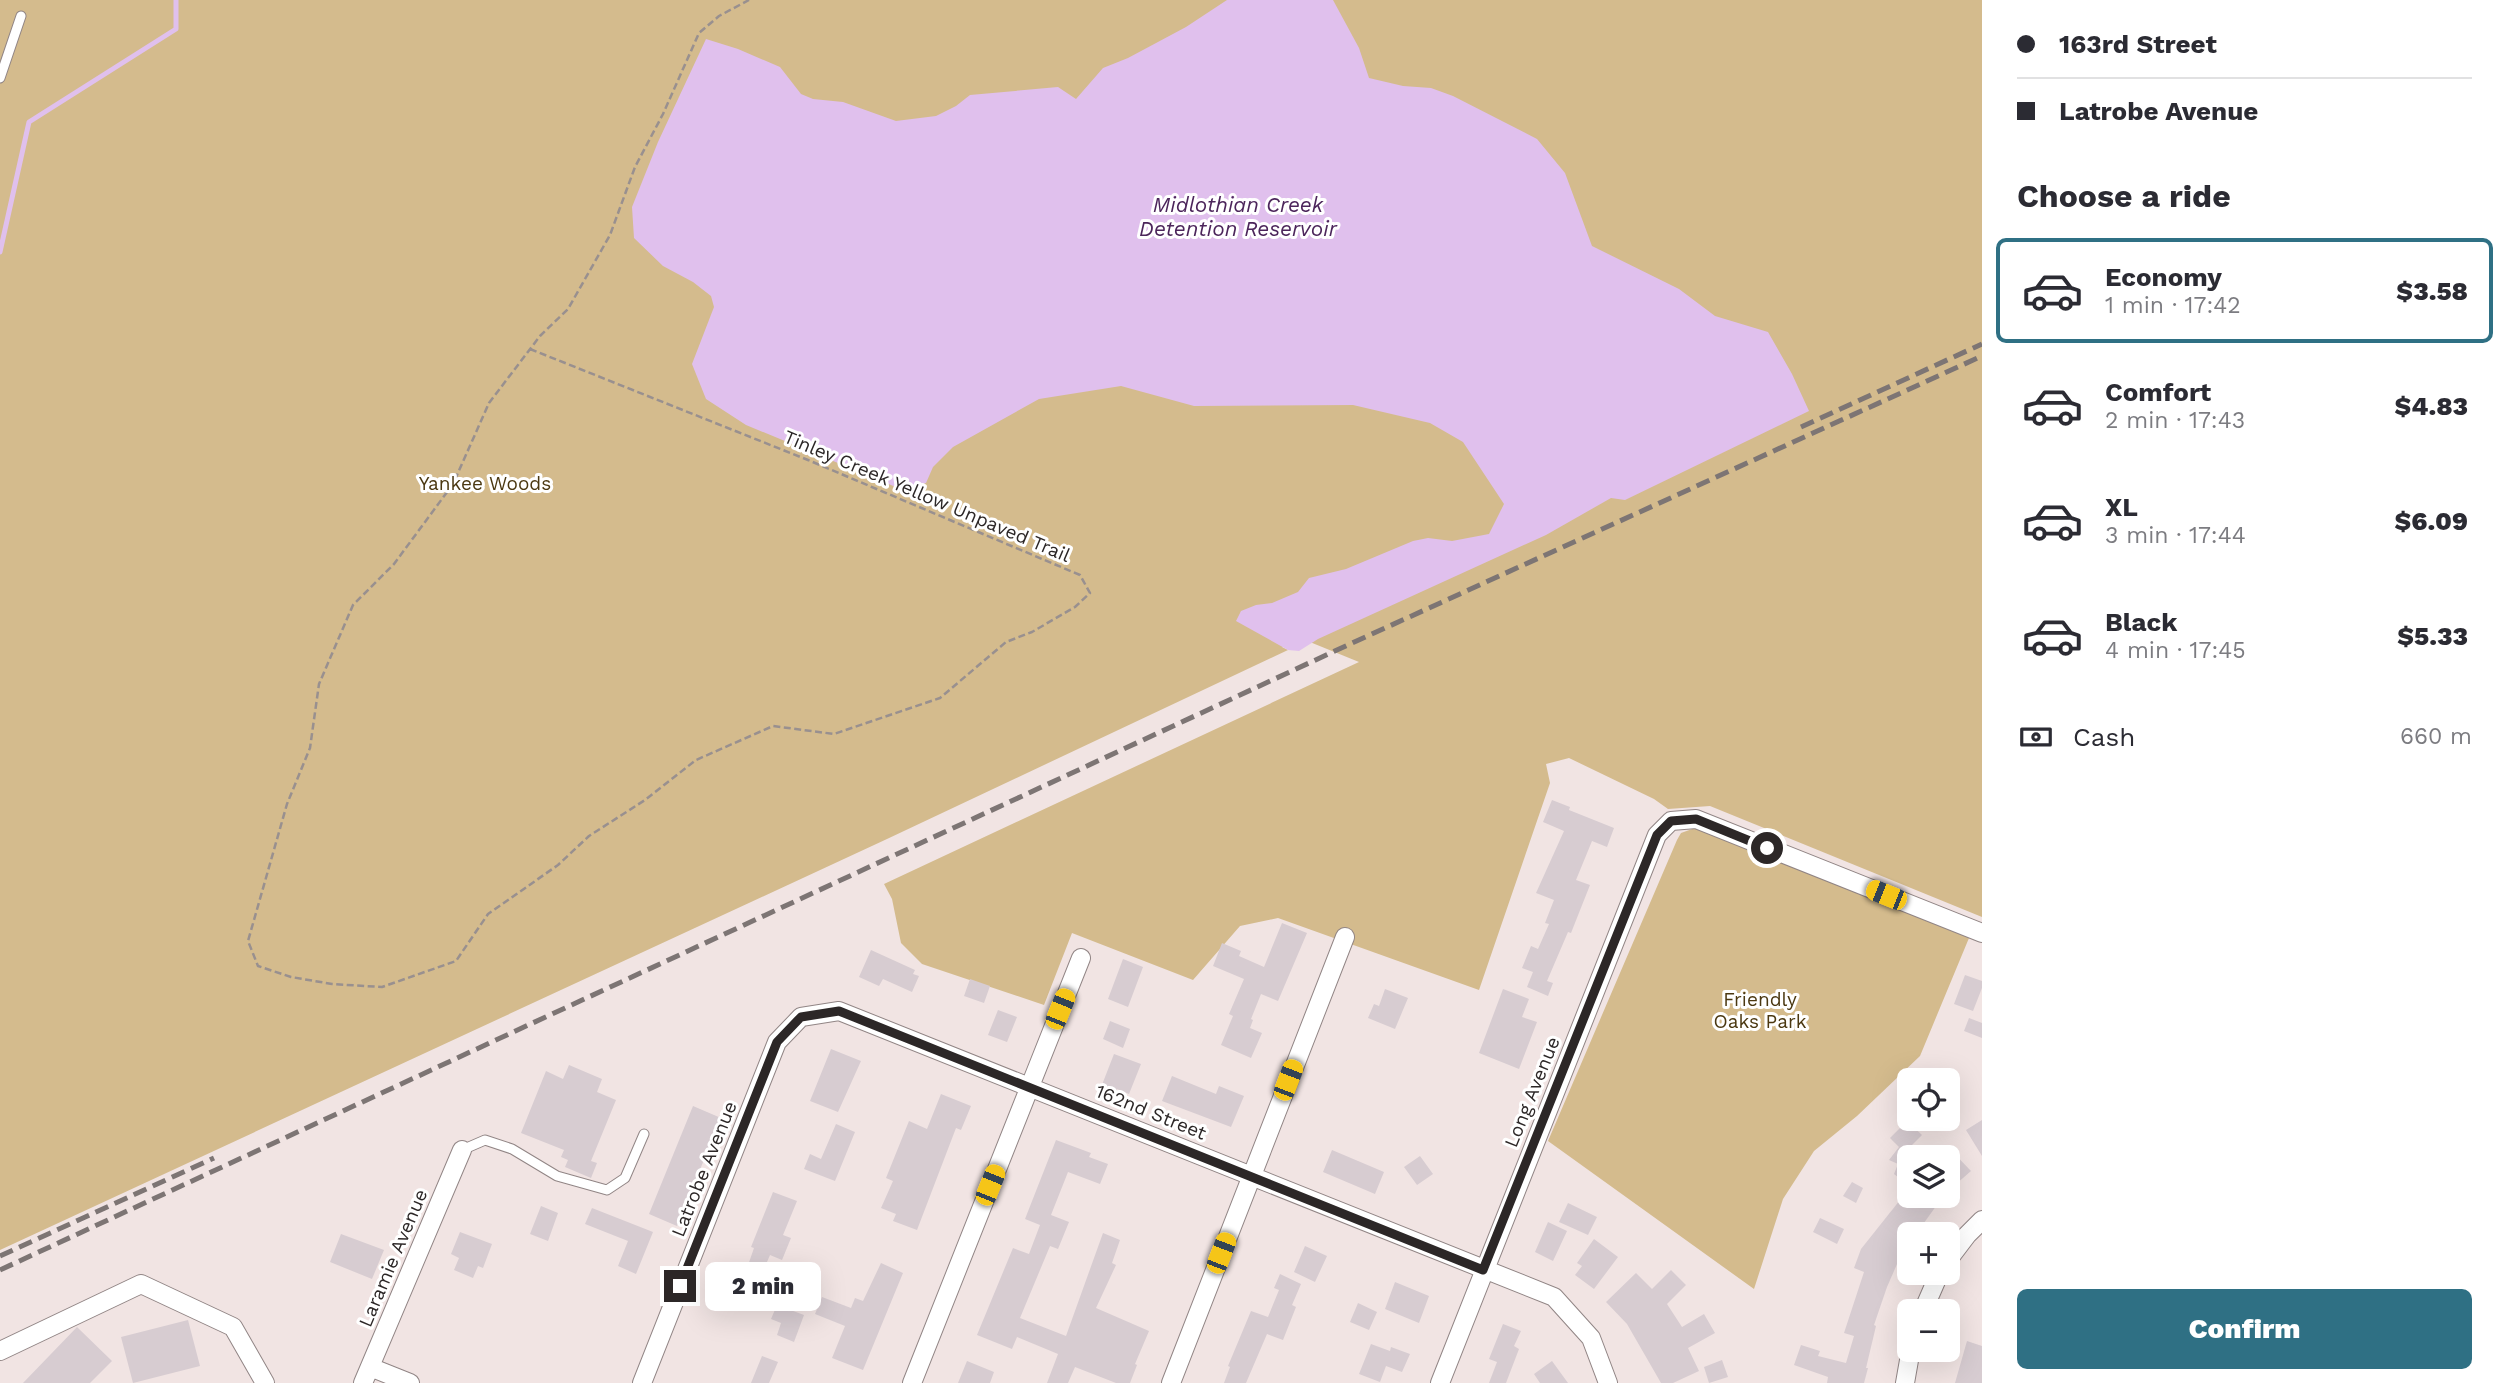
<!DOCTYPE html>
<meta charset="utf-8">
<style>
body{margin:0;font-family:"Work Sans",sans-serif;background:#f7f7f7;color:#2b2b33;height:100vh;display:flex;flex-direction:column;font-size:26px;white-space:nowrap}
*{box-sizing:border-box;margin:0}
p{font-size:23px;color:#7c7c81}
.icon{flex:none;width:38px;height:38px;fill:none;stroke:currentColor;stroke-width:2;stroke-linecap:round;stroke-linejoin:round}
.map{position:relative;flex:1;overflow:hidden}
.details{display:flex;flex-direction:column;background:#fff;width:525px}
.details>*{flex:none}
.banner{display:grid;align-content:center;height:154px;padding:0 35px;background:#fff}
.buttons{position:absolute;left:1897px;top:1068px;display:grid;gap:14px}
.buttons a{display:grid;place-items:center;width:63px;height:63px;border-radius:10px;background:#fff;box-shadow:0 7px 28px #0002;font-size:35px}
.end{position:absolute;width:32px;height:32px;margin:-16px;border:9px solid #2c2727;background:#fff;box-shadow:0 0 0 4px #fff}
.from{border-radius:50%}
.bubble{position:absolute;height:49px;border-radius:10px;background:#fff;box-shadow:0 7px 28px #0002;font-size:23px;font-weight:800;line-height:49px;text-align:center}
.car{position:absolute;width:21px;height:42px;margin:-21px -10px;border-radius:9px;box-shadow:0 0 5px 2px #0007;background:linear-gradient(#f5c518 24%,#345 0 40%,#f5c518 0 76%,#345 0 86%,#f5c518 0)}
.banner b{display:flex;align-items:center;gap:24px;height:66px;font-size:26px}
.banner b+b{border-top:2px solid #e1e1e2}
.banner i{width:18px;height:18px;background:#2b2b33}
ul{padding:0;list-style:none}
li{display:flex;align-items:center;gap:21px;height:105px;margin:0 14px 10px;padding:0 21px;border:4px solid transparent;border-radius:10px}
li div{flex:1}
li b{display:block;font-size:26px}
li em{font-style:normal;font-weight:800}
li.on{border-color:#2f7084}
li>.icon{width:63px;height:63px;stroke-width:1.5}
h2{padding:0 35px;font-size:32px;line-height:84px}
.pay{display:flex;align-items:center;gap:18px;height:77px;padding:0 35px;font-size:26px}
.pay p{margin-inline-start:auto}
.action{display:flex;gap:14px;margin-top:auto;padding:14px 35px}
.action a{flex:1;height:80px;border-radius:10px;background:#2f7084;color:#fff;font-size:28px;font-weight:800;line-height:80px;text-align:center}
main{display:flex;flex:1;min-height:0}
.map>svg:first-child{display:block}
.green{fill:#d4bb8d}
.water{fill:#e0c0ed}
.lines{fill:none;stroke-linecap:round;stroke-linejoin:round}
.stream{stroke:#e0c0ed;stroke-width:5}
.building{fill:#d7ccd1}
.service-casing{stroke:#918585;stroke-width:11}
.minor-casing{stroke:#918585;stroke-width:20}
.path{stroke:#99908f;stroke-width:2.5;stroke-dasharray:7 3.5;stroke-linecap:butt}
.service{stroke:#fff;stroke-width:9}
.minor{stroke:#fff;stroke-width:18}
.rail{stroke:#7d7574;stroke-width:5;stroke-dasharray:14 7;stroke-linecap:butt}
.route{stroke:#2c2727;stroke-width:9}
.labels{text-anchor:middle;dominant-baseline:central;stroke-width:6;stroke-linejoin:round;paint-order:stroke}
.park-label{font-size:19px;fill:#4b3811;stroke:#fff}
.street-label{font-size:19px;fill:#2c2727;stroke:#fff}
.water-label{font-size:21px;font-style:italic;fill:#4c255b;stroke:#fff}
</style>
<main>
<div class="map">
<svg width="1982" height="1383" viewBox="0 0 1982 1383">
<rect width="100%" height="100%" fill="#f1e4e3"/>
<!-- green -->
<path class="green" d="M0,0H1982V917L1710,806L1668,809L1654,799L1569,758L1546,764L1550,783L1479,990L1278,918L1240,926L1193,980L1072,933L1044,1005L922,964L901,943L892,899L884,884L1359,662L1300,638L1282,647L1288,650L887,839L0,1250Z
M1695,828L1969,938L1920,1056L1857,1116L1814,1151L1783,1199L1754,1289L1548,1141L1677,840L1681,833Z"/>
<!-- water -->
<path class="water" d="M1227,0H1333L1359,48L1369,78L1403,86L1431,88L1453,96L1537,139L1565,173L1592,246L1679,289L1715,316L1768,332L1792,374L1809,411L1625,500L1611,498L1546,535L1318,639L1299,651L1288,650L1236,621L1241,611L1256,605L1272,603L1298,592L1309,578L1346,569L1413,541L1428,538L1452,541L1489,534L1504,504L1463,442L1430,423L1353,405L1194,406L1121,386L1039,399L953,447L933,467L926,483L903,490L746,425L706,399L692,364L714,307L711,296L693,282L663,266L634,238L632,207L658,142L706,39L738,49L780,67L801,94L813,99L843,102L896,121L936,116L956,106L970,95L1058,87L1076,99L1103,68L1128,58L1186,27Z"/>
<g class="lines">
<!-- stream -->
<path class="stream" d="M0,252L29,122L176,29V0"/>
</g>
<!-- building -->
<path class="building" d="M1552,800L1570,807L1569,810L1614,828L1607,847L1592,841L1576,880L1590,885L1571,933L1568,932L1547,981L1553,983L1548,996L1527,987L1533,972L1522,968L1531,946L1538,949L1549,924L1545,923L1554,900L1536,893L1564,831L1543,822Z
M1282,923L1307,933L1278,1001L1261,994L1251,1019L1253,1020L1250,1028L1262,1033L1251,1058L1221,1045L1233,1016L1229,1014L1244,979L1213,966L1222,943L1241,951L1239,956L1264,967Z
M871,950L915,970L913,974L919,976L912,992L883,979L879,986L859,977Z
M1123,959L1143,967L1128,1007L1108,999Z
M1965,975L1982,981V988L1973,1011L1954,1004Z
M970,979L990,986L984,1003L964,996Z
M1385,989L1408,998L1395,1029L1368,1018L1374,1004L1379,1006Z
M1503,989L1529,999L1522,1017L1537,1022L1519,1069L1479,1053Z
M998,1010L1017,1017L1007,1042L988,1035Z
M1969,1018L1982,1023V1038L1964,1031Z
M1110,1021L1130,1029L1123,1048L1103,1039Z
M831,1049L861,1061L838,1112L810,1101Z
M1114,1054L1141,1064L1129,1094L1117,1089L1112,1100L1098,1095Z
M569,1065L602,1079L597,1092L616,1100L591,1161L597,1163L591,1178L565,1167L568,1160L561,1157L564,1150L521,1133L546,1071L563,1079Z
M1172,1076L1216,1094L1219,1086L1244,1096L1231,1127L1162,1101Z
M941,1094L971,1106L961,1130L956,1128L917,1230L893,1221L896,1214L881,1208L893,1181L886,1178L909,1121L927,1129Z
M693,1106L721,1118L677,1226L649,1214Z
M1982,1120V1156L1966,1130Z
M1907,1121L1922,1135L1909,1148V1186L1894,1174L1898,1164L1889,1160L1899,1147L1890,1138Z
M836,1124L855,1132L835,1181L804,1169L810,1154L821,1159Z
M1056,1140L1091,1153L1089,1157L1108,1164L1100,1184L1068,1172L1051,1215L1069,1222L1058,1249L1050,1246L1020,1318L1066,1336L1103,1233L1120,1240L1112,1263L1116,1265L1096,1308L1149,1331L1135,1364L1137,1365L1130,1383H1116L1075,1367L1068,1383H1047L1058,1354L1017,1337L1012,1349L977,1335L1013,1248L1029,1254L1040,1225L1025,1219Z
M1948,1147L1971,1171L1955,1185L1948,1177Z
M1332,1150L1384,1172L1375,1194L1323,1172Z
M1420,1156L1433,1174L1417,1185L1404,1167Z
M1852,1182L1863,1188L1856,1203L1843,1196Z
M773,1192L797,1201L783,1235L791,1238L782,1260L770,1255L761,1276L746,1271L754,1248L751,1247Z
M1904,1195H1931L1939,1202L1916,1234H1909V1251L1904,1248L1887,1287L1874,1325L1876,1326L1866,1368H1868L1864,1383H1827L1828,1377L1794,1365L1801,1345L1820,1351L1818,1356L1846,1363L1854,1336L1844,1333L1864,1272L1854,1268L1861,1249Z
M1568,1203L1597,1217L1588,1235L1559,1222Z
M541,1206L558,1213L548,1241L530,1234Z
M592,1208L653,1232L636,1274L618,1266L628,1241L585,1224Z
M1820,1218L1844,1229L1837,1244L1813,1232Z
M1548,1222L1567,1231L1553,1261L1535,1252Z
M460,1232L492,1244L483,1268L478,1266L473,1278L454,1270L459,1258L451,1254Z
M341,1234L384,1250L372,1279L330,1262Z
M1594,1239L1618,1257L1594,1289L1575,1275L1582,1266L1577,1263Z
M1305,1246L1327,1256L1315,1282L1294,1272Z
M881,1263L903,1273L863,1370L832,1358L845,1326L815,1314L822,1297L851,1308L855,1298L863,1301Z
M1671,1270L1686,1285L1667,1304L1682,1327L1704,1314L1715,1333L1688,1348L1699,1371L1673,1383H1661L1627,1324L1606,1302L1636,1273L1652,1289Z
M1280,1274L1301,1284L1292,1305L1296,1307L1283,1340L1267,1334L1246,1383H1224L1230,1367L1228,1366L1251,1311L1268,1317L1279,1290L1274,1288Z
M1395,1282L1429,1296L1419,1323L1385,1309Z
M1358,1303L1377,1312L1369,1330L1350,1322Z
M777,1305L804,1315L794,1342L777,1335L781,1323L771,1319Z
M188,1320L200,1366L133,1383L121,1337Z
M1503,1324L1521,1331L1514,1346L1519,1349L1506,1383H1489L1497,1362L1489,1359Z
M77,1327L112,1361L90,1383H23Z
M1967,1341L1982,1346V1383H1955Z
M1371,1344L1390,1351L1391,1347L1410,1354L1402,1372L1386,1366L1380,1382L1359,1374Z
M762,1356L778,1362L769,1383H751Z
M1722,1360L1728,1377L1709,1383L1704,1367Z
M967,1361L994,1372L990,1383H958Z
M1552,1361L1568,1383H1540L1534,1374Z"/>
<g class="lines">
<defs>
<path id="service" d="M0,78L21,16
M462,1150L485,1140L512,1149L557,1176L607,1190L625,1178L644,1134"/>
<path id="minor" d="M1948,1260L1967,1235L1982,1220
M1923,1311L1940,1272
M0,1351L141,1284L233,1327L265,1383
M370,1367L410,1383
M363,1383L462,1150
M642,1383L777,1042L801,1017L839,1011L1554,1297L1591,1338L1608,1383
M912,1383L1081,958
M1171,1383L1345,937
M1440,1383L1657,835L1671,821L1696,819L1982,933
M1905,1383L1911,1349"/>
</defs>
<!-- service casing -->
<use href="#service" class="service-casing"/>
<!-- minor casing -->
<use href="#minor" class="minor-casing"/>
<!-- path -->
<path class="path" d="M530,349L808,460L1080,575L1090,593L1075,607L1032,632L1006,642L940,698L834,734L773,726L696,760L645,800L589,836L558,865L488,914L456,961L382,987L332,984L291,977L258,966L248,941L287,804L310,748L319,684L353,605L394,564L453,484L489,403L540,336L568,309L610,235L635,167L663,114L699,33L719,16L749,0"/>
<!-- service -->
<use href="#service" class="service"/>
<!-- minor -->
<use href="#minor" class="minor"/>
<!-- rail -->
<path class="rail" d="M1801,427L1982,344
M0,1256L214,1158
M0,1270L1350,644L1982,356"/>
</g>
<g class="lines">
<!-- route -->
<path class="route" d="M680,1286L777,1042L801,1017L839,1011L1483,1270L1657,835L1671,821L1696,819L1767,848"/>
</g>
<g class="labels">
<!-- park labels -->
<g class="park-label">
<text x="485" y="483">Yankee Woods</text>
<text x="1760" y="999">Friendly<tspan x="1760" dy="22">Oaks Park</tspan></text>
</g>
<!-- street labels -->
<g class="street-label">
<text transform="translate(927 496) rotate(23)">Tinley Creek Yellow Unpaved Trail</text>
<text transform="translate(1532 1092) rotate(-68)">Long Avenue</text>
<text transform="translate(1151 1112) rotate(22)">162nd Street</text>
<text transform="translate(704 1169) rotate(-68)">Latrobe Avenue</text>
<text transform="translate(393 1258) rotate(-67)">Laramie Avenue</text>
</g>
<!-- water labels -->
<g class="water-label">
<text x="1238" y="204">Midlothian Creek<tspan x="1238" dy="24">Detention Reservoir</tspan></text>
</g>
</g>
</svg>
<div class="buttons">
<a><svg class="icon" aria-label="locate" viewBox="0 0 24 24"><circle cx="12" cy="12" r="6"/><path d="M12 2v4M12 18v4M2 12h4M18 12h4"/></svg></a>
<a><svg class="icon" aria-label="layers" viewBox="0 0 24 24"><path d="M12 4l9 5-9 5-9-5zM3 14l9 5 9-5"/></svg></a>
<a>+</a>
<a>−</a>
</div>
<i class="end from" style="left:1767px;top:848px"></i>
<i class="end" style="left:680px;top:1286px"></i>
<div class="bubble" style="left:705px;top:1262px;width:116px">2 min</div>
<i class="car" style="left:1886px;top:895px;rotate:292deg"></i>
<i class="car" style="left:1060px;top:1009px;rotate:22deg"></i>
<i class="car" style="left:1288px;top:1080px;rotate:21deg"></i>
<i class="car" style="left:990px;top:1185px;rotate:22deg"></i>
<i class="car" style="left:1221px;top:1253px;rotate:21deg"></i>
</div>
<section class="details">
<div class="banner">
<b><i class="from"></i>163rd Street</b>
<b><i></i>Latrobe Avenue</b>
</div>
<h2>Choose a ride</h2>
<ul>
<li class="on"><svg class="icon" aria-label="car" viewBox="0 0 24 24"><path d="M5 17H2v-5l4-1 3-4h7l3 4 3 1v5h-3M9 17h6M6 11h13"/><circle cx="7" cy="17" r="2"/><circle cx="17" cy="17" r="2"/></svg><div><b>Economy</b><p>1 min · 17:42</p></div><em>$3.58</em></li>
<li><svg class="icon" aria-label="car" viewBox="0 0 24 24"><path d="M5 17H2v-5l4-1 3-4h7l3 4 3 1v5h-3M9 17h6M6 11h13"/><circle cx="7" cy="17" r="2"/><circle cx="17" cy="17" r="2"/></svg><div><b>Comfort</b><p>2 min · 17:43</p></div><em>$4.83</em></li>
<li><svg class="icon" aria-label="car" viewBox="0 0 24 24"><path d="M5 17H2v-5l4-1 3-4h7l3 4 3 1v5h-3M9 17h6M6 11h13"/><circle cx="7" cy="17" r="2"/><circle cx="17" cy="17" r="2"/></svg><div><b>XL</b><p>3 min · 17:44</p></div><em>$6.09</em></li>
<li><svg class="icon" aria-label="car" viewBox="0 0 24 24"><path d="M5 17H2v-5l4-1 3-4h7l3 4 3 1v5h-3M9 17h6M6 11h13"/><circle cx="7" cy="17" r="2"/><circle cx="17" cy="17" r="2"/></svg><div><b>Black</b><p>4 min · 17:45</p></div><em>$5.33</em></li>
</ul>
<div class="pay"><svg class="icon" aria-label="cash" viewBox="0 0 24 24"><path d="M3 7h18v10H3z"/><circle cx="12" cy="12" r="2"/></svg>Cash<p>660 m</p></div>
<div class="action"><a>Confirm</a></div>
</section>
</main>
